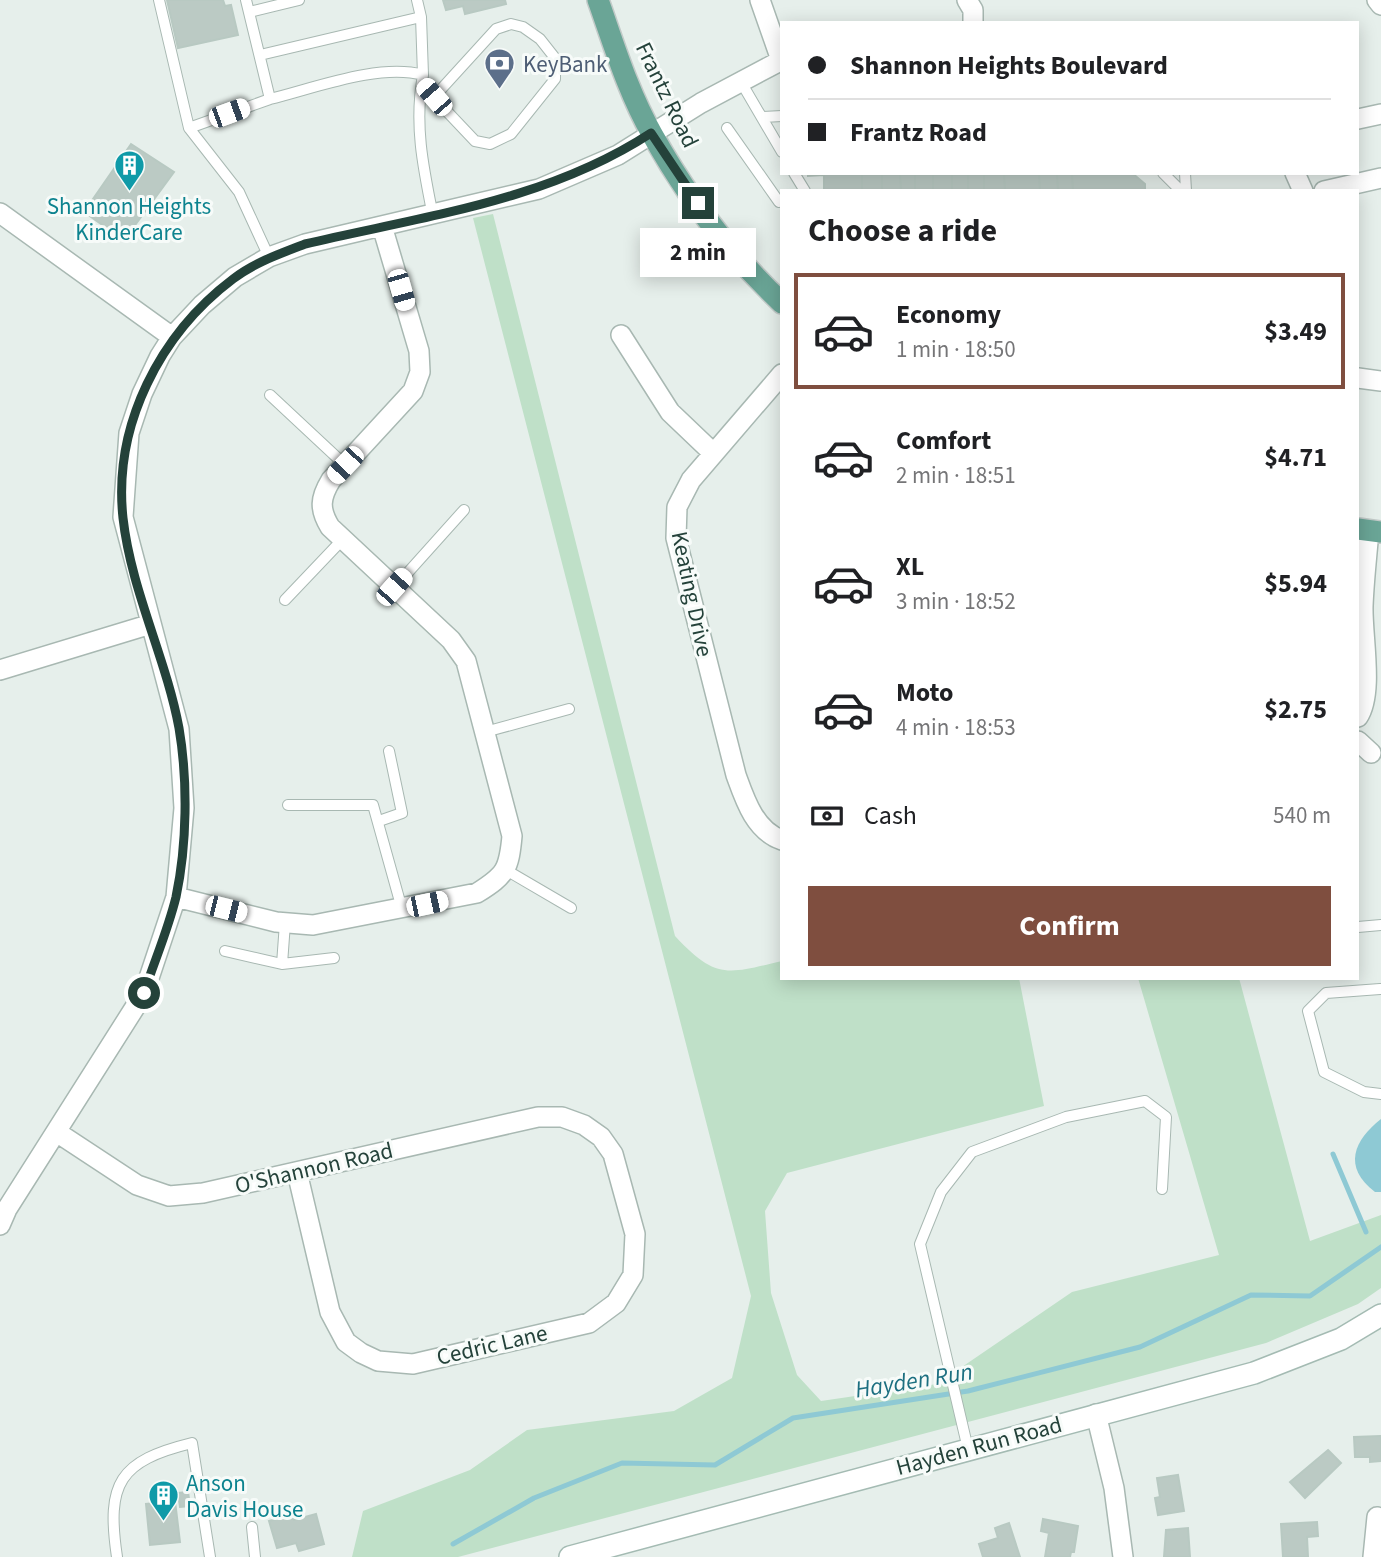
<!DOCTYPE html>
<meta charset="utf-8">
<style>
body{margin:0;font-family:"Source Sans 3",sans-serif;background:#f6f6f6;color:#202124;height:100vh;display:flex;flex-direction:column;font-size:26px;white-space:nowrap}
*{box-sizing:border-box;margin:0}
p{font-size:23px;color:#757577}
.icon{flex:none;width:38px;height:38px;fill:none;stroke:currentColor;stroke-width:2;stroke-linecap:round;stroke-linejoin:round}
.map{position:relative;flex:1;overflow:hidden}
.drawer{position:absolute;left:780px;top:189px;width:579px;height:791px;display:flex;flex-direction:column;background:#fff;border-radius:0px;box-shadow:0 4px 18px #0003}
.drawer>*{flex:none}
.top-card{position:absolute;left:780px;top:21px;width:579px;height:154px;border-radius:0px;box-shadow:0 4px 18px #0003;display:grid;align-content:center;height:154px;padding:0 28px;background:#fff}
.end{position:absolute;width:32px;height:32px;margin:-16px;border:9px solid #24423a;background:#fff;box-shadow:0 0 0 4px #fff}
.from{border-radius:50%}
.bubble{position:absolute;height:49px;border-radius:0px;background:#fff;box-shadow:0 4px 18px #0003;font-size:23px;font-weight:700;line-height:49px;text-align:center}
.car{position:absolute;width:21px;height:42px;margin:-21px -10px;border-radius:9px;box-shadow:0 0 5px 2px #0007;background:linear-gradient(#fff 24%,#345 0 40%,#fff 0 76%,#345 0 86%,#fff 0)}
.top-card b{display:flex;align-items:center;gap:24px;height:66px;font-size:26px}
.top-card b+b{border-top:2px solid #e0e0e0}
.top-card i{width:18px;height:18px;background:#202124}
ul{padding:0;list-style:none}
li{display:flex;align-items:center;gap:21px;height:116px;margin:0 14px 10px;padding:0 14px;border:4px solid transparent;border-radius:0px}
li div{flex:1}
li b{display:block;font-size:26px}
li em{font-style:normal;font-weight:700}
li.on{border-color:#7f4e3f}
li>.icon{width:63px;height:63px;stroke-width:1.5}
h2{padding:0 28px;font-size:32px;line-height:84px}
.pay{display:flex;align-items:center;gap:18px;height:77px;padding:0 28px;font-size:26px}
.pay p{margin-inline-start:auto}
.cta{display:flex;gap:14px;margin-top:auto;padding:14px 28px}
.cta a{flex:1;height:80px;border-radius:0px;background:#7f4e3f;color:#fff;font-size:28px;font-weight:700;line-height:80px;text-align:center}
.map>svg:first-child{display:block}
.green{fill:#bfe0c8}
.water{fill:#8ec9d4}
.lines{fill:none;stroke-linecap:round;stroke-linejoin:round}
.stream{stroke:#8ec9d4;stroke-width:5}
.building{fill:#bbcac4;stroke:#b8c9c2;stroke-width:2}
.service-casing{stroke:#a8b8b2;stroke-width:12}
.minor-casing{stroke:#a8b8b2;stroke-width:22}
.secondary-casing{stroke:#a4bbb3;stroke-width:24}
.primary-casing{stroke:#c2cac8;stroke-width:24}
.service{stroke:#fff;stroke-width:10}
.minor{stroke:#fff;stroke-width:19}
.secondary{stroke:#fff;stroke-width:21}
.primary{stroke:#6aa596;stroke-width:21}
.route{stroke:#24423a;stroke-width:9}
.labels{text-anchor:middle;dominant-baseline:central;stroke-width:6;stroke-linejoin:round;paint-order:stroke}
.service-label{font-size:23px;fill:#4e5e75;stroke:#f7fbf9;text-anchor:start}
.street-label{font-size:23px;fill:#24423a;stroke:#f7fbf9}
.culture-label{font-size:23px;fill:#0d838f;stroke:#f7fbf9}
.water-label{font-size:24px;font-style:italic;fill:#1c6f80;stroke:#f7fbf9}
</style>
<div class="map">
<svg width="1381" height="1557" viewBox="0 0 1381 1557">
<rect width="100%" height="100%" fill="#e6efeb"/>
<!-- green -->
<path class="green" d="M493,214L675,936C716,980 727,974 782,961V978H1019L1044,1106L787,1173L765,1211L771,1293L797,1375L821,1401L937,1384L1072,1292L1219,1255L1138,978H1239L1310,1241L1381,1215V1288L1358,1304L1266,1343L458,1557H352L363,1511L470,1470L527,1430L674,1411L732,1378L751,1296L473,218Z"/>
<!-- water -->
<path class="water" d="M1381,1119V1192H1375C1342,1167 1354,1140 1381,1119Z"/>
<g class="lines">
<!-- stream -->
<path class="stream" d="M1333,1154L1366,1232
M453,1544L534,1498L622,1463L715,1465L793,1418L968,1391L1140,1347L1251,1295L1310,1296L1381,1247"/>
</g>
<!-- building -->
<path class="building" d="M167,0H223L225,6L231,5L238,35L178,48Z
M443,0H505L506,4L465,14L463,6L446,10Z
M131,144L174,172L124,240L84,212Z
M808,173H862V191H824V175L808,176Z
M862,173H882V191H862Z
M882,173H900L901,191H882Z
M900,173H915V191H901Z
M915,173H933V191H915Z
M933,173H952V191H933Z
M952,173H968V191H952Z
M968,173H984V191H968Z
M984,173H1004L1005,191H984Z
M1004,173H1039L1040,191H1005Z
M1039,173H1057L1058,191H1040Z
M1057,173H1072L1073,191H1058Z
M1072,173H1132L1145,184V191H1073Z
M1381,1436V1461L1370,1462V1457H1355L1354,1437Z
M1328,1450L1341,1463L1305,1498L1290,1482Z
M1178,1475L1184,1511L1158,1515L1155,1498L1160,1497L1157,1478Z
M188,1492L190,1506L180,1507L178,1493Z
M175,1501L180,1542L150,1545L146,1504Z
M316,1514L324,1544L299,1551L296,1543L277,1548L269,1521L292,1515L294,1520Z
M1043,1519L1078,1526L1074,1552H1071L1070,1557H1045L1049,1533L1041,1531Z
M1317,1522L1318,1536L1307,1537L1308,1557H1283L1281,1524Z
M1009,1523L1020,1557H983L979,1544L998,1538L995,1528Z
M1188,1528L1190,1557H1164L1166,1530Z"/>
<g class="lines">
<defs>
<path id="service" d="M159,0L189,128L239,192L269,257
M246,0L270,99C315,88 379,63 423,75C414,124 423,167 433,216
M417,0L421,17L423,75
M249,12L299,0
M260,55L421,17
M741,82L782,152
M422,83L439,103L475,141L490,144L511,134L555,79V58L540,39L523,27L511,24L496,29L434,97
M763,117L782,116
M189,128L270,99
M727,128L779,202
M794,173L805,191
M1163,173L1181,191
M1185,173L1186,191
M270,395L345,465
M394,588L464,510
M285,600L343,539
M485,732L569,709
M288,805H373L402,909
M379,821L402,813L389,751
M506,870L571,908
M1358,927L1381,925
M225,951L282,964L285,923
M282,964L334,958
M1380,989L1326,993L1308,1011L1324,1072L1364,1092L1381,1094
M968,1449L920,1244L941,1192L972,1152L1066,1117L1145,1101L1166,1117L1162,1189
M252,1527L255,1557
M117,1557C106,1483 119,1461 192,1443L210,1557"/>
<path id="minor" d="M760,0L781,60
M967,0L973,10V23
M1377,0L1381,5
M1358,119L1381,114
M1295,173L1303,191
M1324,191L1381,178
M0,213L172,337
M621,335L670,412L713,453
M782,374L691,480L677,507L676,538L736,775C745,800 755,831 782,840
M1358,378L1381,381
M0,670L151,624
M1358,717C1374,693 1362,635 1363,606C1364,580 1367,555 1369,530
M1358,741L1371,753
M176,897L276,922L313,925L477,893C506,875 509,869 512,836L466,661L451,640L330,527C319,509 320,498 331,480L413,391L420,372L419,351L382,226
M58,1133L137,1185L169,1196L203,1193L538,1117H562L584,1125L601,1137L613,1154L635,1234L633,1275L616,1303L589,1323L413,1364L378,1361L361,1353L346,1342L330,1312L297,1172
M0,1225L7,1209L144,993L176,897L184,808L179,729L123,517L129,433L142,394L160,356L172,337L202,305L235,277L269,257L305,244L539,189L618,155L701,103L782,60
M1096,1414L1114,1488L1123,1557
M1373,1557L1377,1517"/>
<path id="secondary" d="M570,1557L1254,1373L1341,1339L1381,1315"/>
<path id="primary" d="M598,0C614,45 628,92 652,134C686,195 731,255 782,303
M1358,529L1381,532"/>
</defs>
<!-- service casing -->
<use href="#service" class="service-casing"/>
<!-- minor casing -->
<use href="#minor" class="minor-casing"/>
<!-- secondary casing -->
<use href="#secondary" class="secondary-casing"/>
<!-- primary casing -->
<use href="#primary" class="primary-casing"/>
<!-- service -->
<use href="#service" class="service"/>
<!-- minor -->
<use href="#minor" class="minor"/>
<!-- secondary -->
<use href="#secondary" class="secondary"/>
<!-- primary -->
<use href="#primary" class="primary"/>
</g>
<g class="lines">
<!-- route -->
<path class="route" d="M144,993C154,962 168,930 176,897C187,845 188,781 179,728C166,658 131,590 123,518C113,425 160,334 233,279C255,262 280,254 305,244C424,216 547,201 651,133L698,203"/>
</g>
<!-- icons -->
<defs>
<symbol id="bank-pin" viewBox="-11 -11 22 30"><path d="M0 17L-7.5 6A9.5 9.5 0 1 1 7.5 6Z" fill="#5c6f8a" stroke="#f7fbf9"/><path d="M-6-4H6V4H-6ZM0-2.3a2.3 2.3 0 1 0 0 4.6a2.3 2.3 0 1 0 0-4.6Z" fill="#fff"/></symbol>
<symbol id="building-pin" viewBox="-11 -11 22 30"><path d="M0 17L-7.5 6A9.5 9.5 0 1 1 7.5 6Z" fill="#0f9aa8" stroke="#f7fbf9"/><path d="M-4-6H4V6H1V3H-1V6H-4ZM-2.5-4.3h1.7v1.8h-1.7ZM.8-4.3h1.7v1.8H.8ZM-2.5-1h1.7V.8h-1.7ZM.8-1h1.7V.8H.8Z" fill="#fff"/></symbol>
</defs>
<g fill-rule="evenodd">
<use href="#bank-pin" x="482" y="46" width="35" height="47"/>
<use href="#building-pin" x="112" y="148" width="35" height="47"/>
<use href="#building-pin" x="146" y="1478" width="35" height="47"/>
</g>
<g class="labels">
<!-- service labels -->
<g class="service-label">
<text x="523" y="64">KeyBank</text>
</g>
<!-- street labels -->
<g class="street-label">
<text transform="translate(667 95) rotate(64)">Frantz Road</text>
<text transform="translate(692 594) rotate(78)">Keating Drive</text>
<text transform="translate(314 1168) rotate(-13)">O'Shannon Road</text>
<text transform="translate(492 1345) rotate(-13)">Cedric Lane</text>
<text transform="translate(979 1446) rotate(-15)">Hayden Run Road</text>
</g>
<!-- culture labels -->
<g class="culture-label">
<text x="129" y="206">Shannon Heights<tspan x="129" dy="26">KinderCare</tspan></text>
<text x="186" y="1483" text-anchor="start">Anson<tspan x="186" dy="26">Davis House</tspan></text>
</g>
<!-- water labels -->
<g class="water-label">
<text transform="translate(914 1381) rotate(-9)">Hayden Run</text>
</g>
</g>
</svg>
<i class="end from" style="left:144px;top:993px"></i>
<i class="end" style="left:698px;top:203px"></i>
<div class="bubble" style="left:640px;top:228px;width:116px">2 min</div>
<i class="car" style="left:434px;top:97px;rotate:319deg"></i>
<i class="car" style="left:229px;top:113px;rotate:70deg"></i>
<i class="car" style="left:401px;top:290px;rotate:164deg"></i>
<i class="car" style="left:345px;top:465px;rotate:223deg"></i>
<i class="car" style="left:394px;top:587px;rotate:42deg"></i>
<i class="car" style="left:427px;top:904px;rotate:78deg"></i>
<i class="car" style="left:226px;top:909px;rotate:104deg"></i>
<div class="top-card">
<b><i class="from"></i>Shannon Heights Boulevard</b>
<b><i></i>Frantz Road</b>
</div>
<section class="drawer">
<h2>Choose a ride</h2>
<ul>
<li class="on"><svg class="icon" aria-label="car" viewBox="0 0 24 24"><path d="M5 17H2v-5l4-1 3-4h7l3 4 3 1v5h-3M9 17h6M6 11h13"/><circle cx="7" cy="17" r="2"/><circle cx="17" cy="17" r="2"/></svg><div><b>Economy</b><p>1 min · 18:50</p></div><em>$3.49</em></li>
<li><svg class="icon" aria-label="car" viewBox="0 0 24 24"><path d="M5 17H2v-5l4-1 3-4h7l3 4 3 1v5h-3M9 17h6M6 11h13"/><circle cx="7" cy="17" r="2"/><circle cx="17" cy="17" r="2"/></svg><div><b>Comfort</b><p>2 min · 18:51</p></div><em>$4.71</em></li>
<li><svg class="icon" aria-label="car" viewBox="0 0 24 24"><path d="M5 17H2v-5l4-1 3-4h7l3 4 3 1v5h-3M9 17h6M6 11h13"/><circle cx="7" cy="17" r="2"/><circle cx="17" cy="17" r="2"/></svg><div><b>XL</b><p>3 min · 18:52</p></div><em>$5.94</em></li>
<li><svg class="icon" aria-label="car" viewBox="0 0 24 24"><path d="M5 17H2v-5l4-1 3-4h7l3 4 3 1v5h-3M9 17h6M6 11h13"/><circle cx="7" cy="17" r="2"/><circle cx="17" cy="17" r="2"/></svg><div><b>Moto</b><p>4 min · 18:53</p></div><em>$2.75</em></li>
</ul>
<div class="pay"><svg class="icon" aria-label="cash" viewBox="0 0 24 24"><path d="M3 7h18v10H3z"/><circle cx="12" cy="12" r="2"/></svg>Cash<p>540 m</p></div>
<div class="cta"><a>Confirm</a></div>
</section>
</div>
